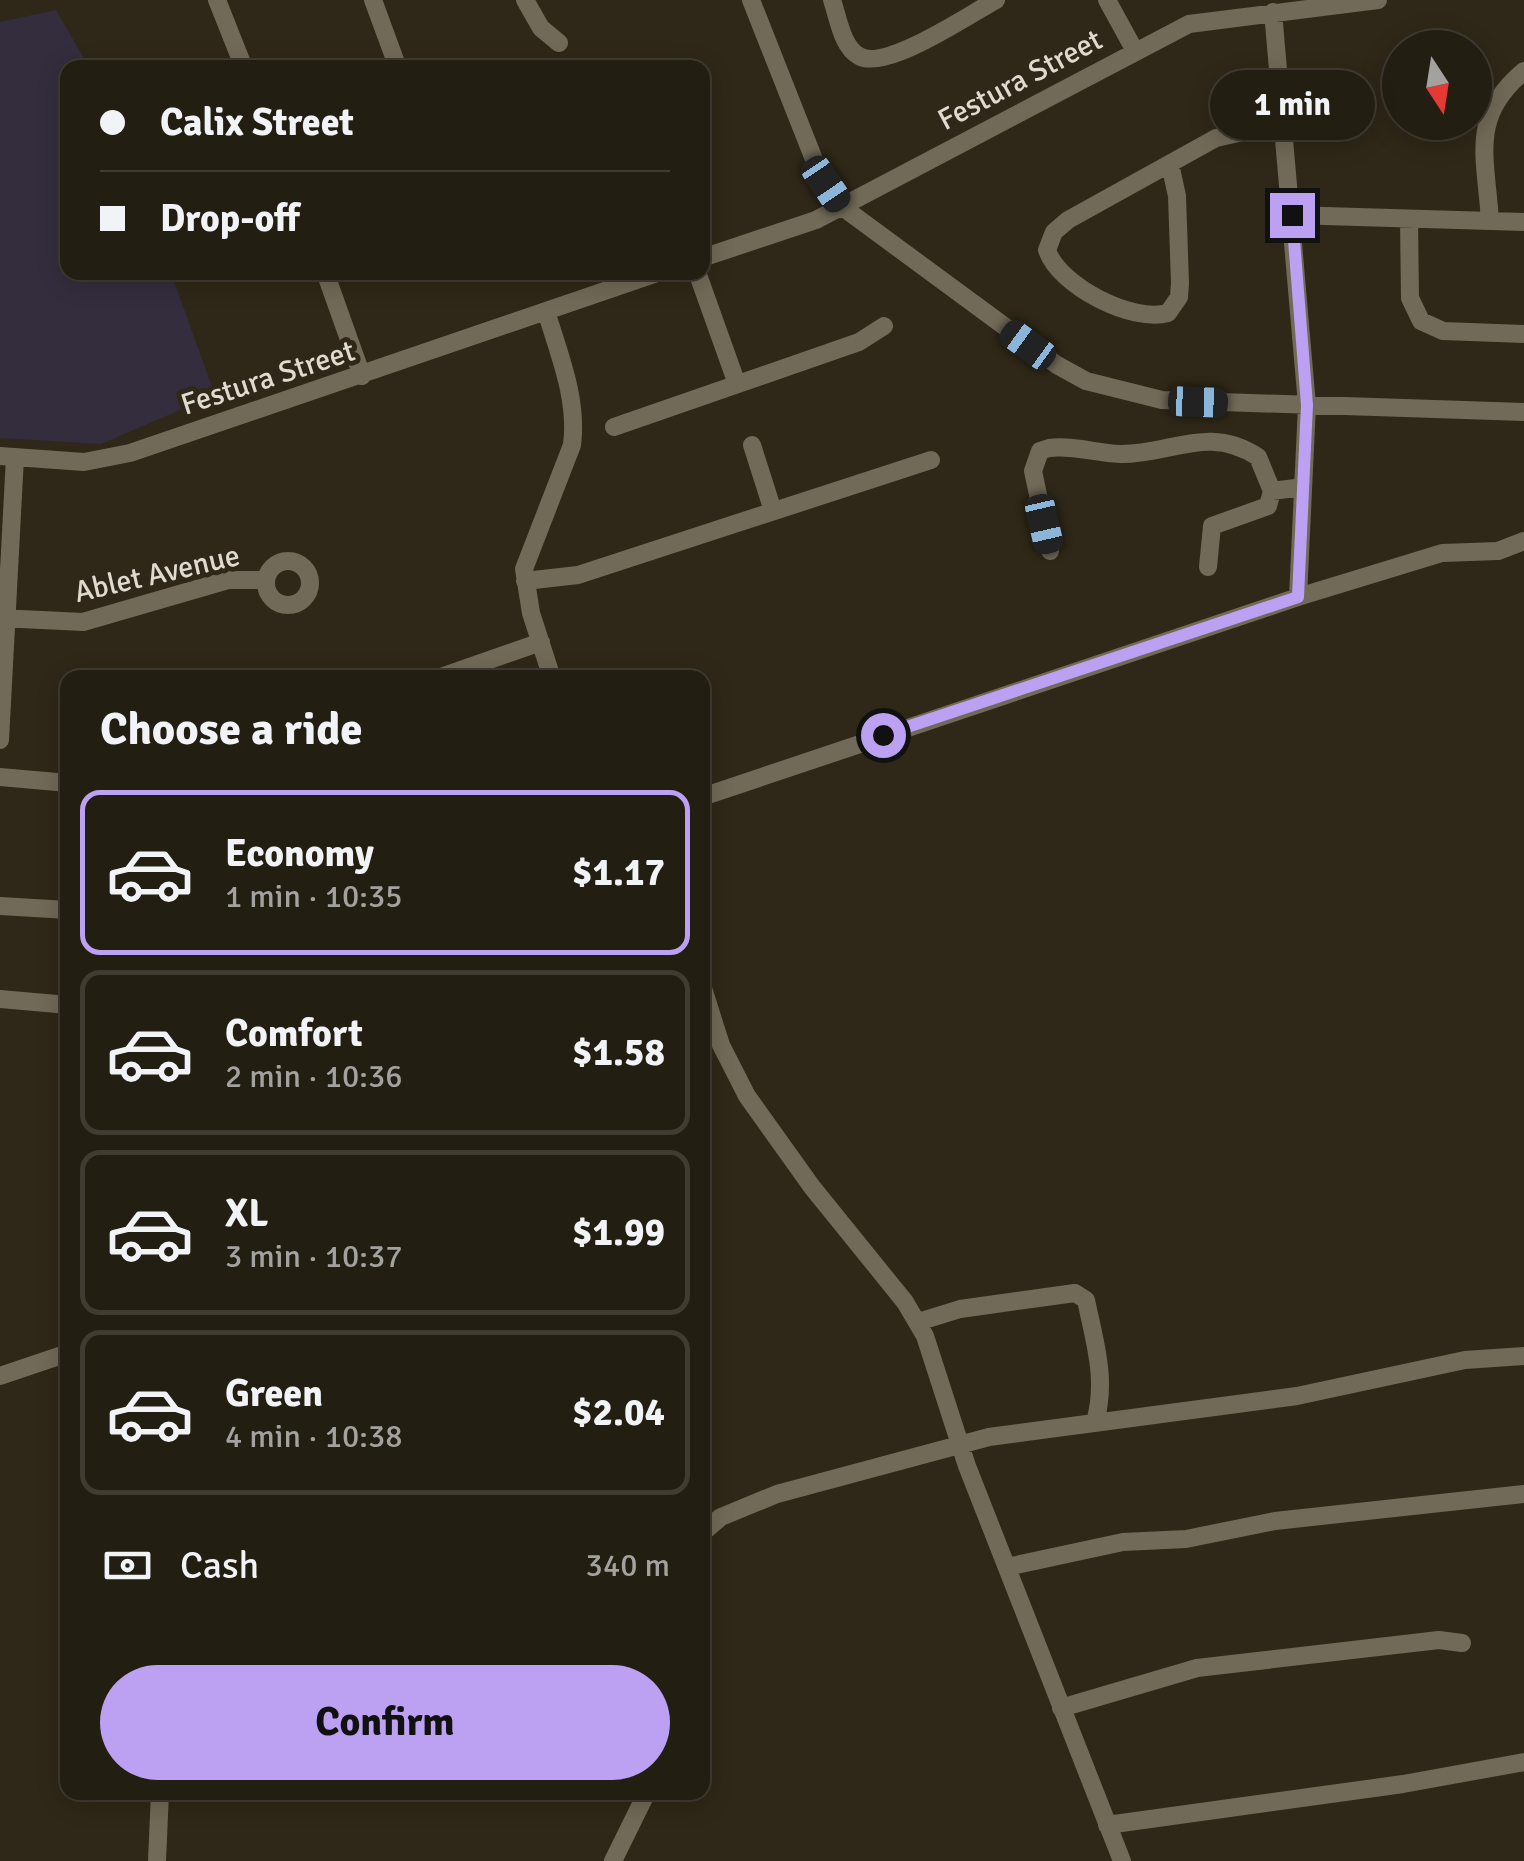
<!DOCTYPE html>
<meta charset="utf-8">
<style>
body{margin:0;font-family:Signika,sans-serif;background:#2f2b20;color:#f1f3f6;height:100vh;display:flex;flex-direction:column;font-size:38px;white-space:nowrap}
*{box-sizing:border-box;margin:0}
p{font-size:32px;color:#a3a29f}
.icon{flex:none;width:55px;height:55px;fill:none;stroke:currentColor;stroke-width:2;stroke-linecap:round;stroke-linejoin:round}
.map{position:relative;flex:1;overflow:hidden}
.panel{position:absolute;left:60px;top:670px;width:650px;height:1130px;display:flex;flex-direction:column;background:#231e12;border-radius:20px;box-shadow:0 5px 25px #0003,0 0 0 2px #403c32}
.panel>*{flex:none}
.banner{position:absolute;left:60px;top:60px;width:650px;height:220px;border-radius:20px;box-shadow:0 5px 25px #0003,0 0 0 2px #403c32;display:grid;align-content:center;height:220px;padding:0 40px;background:#231e12}
.needle{width:65px;rotate:168deg}
.tools{position:absolute;left:1382px;top:30px;display:grid;gap:20px}
.tools a{display:grid;place-items:center;width:110px;height:110px;border-radius:50%;background:#231e12;box-shadow:0 5px 25px #0003,0 0 0 2px #403c32;font-size:50px}
.end{position:absolute;width:45px;height:45px;margin:-22px;border:12px solid #bca0f2;background:#111;box-shadow:0 0 0 5px #111}
.from{border-radius:50%}
.bubble{position:absolute;height:70px;border-radius:35px;background:#231e12;box-shadow:0 5px 25px #0003,0 0 0 2px #403c32;font-size:32px;font-weight:700;line-height:70px;text-align:center}
.car{position:absolute;width:30px;height:60px;margin:-30px -15px;border-radius:12px;box-shadow:0 0 8px 2px #0007;background:linear-gradient(#222 24%,#8ab4d8 0 40%,#222 0 76%,#8ab4d8 0 86%,#222 0)}
.banner b{display:flex;align-items:center;gap:35px;height:95px;font-size:38px}
.banner b+b{border-top:2px solid #403c32}
.banner i{width:25px;height:25px;background:#f1f3f6}
ul{padding:0;list-style:none}
li{display:flex;align-items:center;gap:30px;height:165px;margin:0 20px 15px;padding:0 20px;border:5px solid #403c32;border-radius:20px}
li div{flex:1}
li b{display:block;font-size:38px}
li em{font-style:normal;font-weight:700}
li.current{border-color:#bca0f2}
li>.icon{width:90px;height:90px;stroke-width:1.5}
h2{padding:0 40px;font-size:45px;line-height:120px}
.pay{display:flex;align-items:center;gap:25px;height:110px;padding:0 40px;font-size:38px}
.pay p{margin-inline-start:auto}
.action{display:flex;gap:20px;margin-top:auto;padding:20px 40px}
.action a{flex:1;height:115px;border-radius:60px;background:#bca0f2;color:#111;font-size:40px;font-weight:700;line-height:115px;text-align:center}
.map>svg:first-child{display:block}
.industrial{fill:#332d3d}
.lines{fill:none;stroke-linecap:round;stroke-linejoin:round}
.minor{stroke:#726a58;stroke-width:18}
.route{stroke:#bca0f2;stroke-width:12}
.labels{text-anchor:middle;dominant-baseline:central;stroke-width:10;stroke-linejoin:round;paint-order:stroke}
.street-label{font-size:30px;fill:#e0dbd1;stroke:#2f2818}
</style>
<div class="map">
<svg width="1524" height="1861" viewBox="0 0 1524 1861">
<rect width="100%" height="100%" fill="#2f2818"/>
<!-- industrial -->
<path class="industrial" d="M56,10L89,67L68,68V272L171,273L215,395L101,444L0,438V22Z"/>
<g class="lines">
<!-- minor -->
<path class="minor" d="M217,0L244,68
M373,0L398,68
M525,0L541,28L559,43
M751,0L815,162L841,206L1057,365L1086,381L1162,400L1524,412
M832,0C838,17 842,47 859,56C885,72 970,14 996,0
M1107,0L1135,51
M1273,12L1307,405L1298,597
M1170,164L1177,196L1180,283L1179,297L1168,313C1132,323 1059,286 1047,250L1054,232L1068,220L1216,138L1284,123
M1292,215L1524,222
M1409,219L1410,298L1421,321L1443,331L1524,334
M1490,221C1486,156 1469,117 1524,71
M702,258L816,220L1189,24L1378,0
M325,272L362,376
M697,272L737,384
M546,311C559,354 578,399 572,445L524,569L531,613L552,678
M614,427L859,342L884,326
M752,445L773,511
M0,456L84,462L130,453L660,272
M1050,551L1033,471L1040,451L1049,448C1073,445 1095,453 1120,454C1170,455 1208,424 1258,457L1272,491L1303,487
M266 583a22 22 0 1 1 44 0a22 22 0 1 1-44 0Z
M1208,567L1212,526L1268,506L1272,491
M525,581L578,575L931,460
M0,618L83,622L228,580H266
M438,678L541,642
M0,740L15,457
M0,777L68,783
M702,797L1298,597L1442,553L1498,551L1524,541
M0,906L68,910
M702,985L721,1045L747,1096L812,1187L905,1302L925,1336L967,1466L1122,1861
M0,999L68,1005
M918,1322L960,1309L1075,1293L1086,1300C1095,1343 1107,1380 1095,1422
M0,1376L68,1353
M702,1533L721,1517L777,1494L989,1437L1297,1396L1465,1360L1524,1356
M1007,1567L1123,1542L1186,1539L1275,1521L1524,1494
M1061,1708L1197,1668L1439,1640L1462,1643
M1107,1825L1403,1784L1524,1762
M157,1861L160,1792
M613,1861L647,1792"/>
</g>
<g class="lines">
<!-- route -->
<path class="route" d="M883,735L1298,597L1307,405L1292,215"/>
</g>
<g class="labels">
<!-- street labels -->
<g class="street-label">
<text transform="translate(1020 80) rotate(-28)">Festura Street</text>
<text transform="translate(268 378) rotate(-18)">Festura Street</text>
<text transform="translate(157 574) rotate(-13)">Ablet Avenue</text>
</g>
</g>
</svg>
<div class="tools">
<a><svg class="needle" viewBox="-14 -14 28 28"><path d="M0-13l5 13h-10z" fill="#e53935"/><path d="M0 13l5-13h-10z" fill="#a3a29f"/></svg></a>
</div>
<i class="end from" style="left:883px;top:735px"></i>
<i class="end" style="left:1292px;top:215px"></i>
<div class="bubble" style="left:1210px;top:70px;width:165px">1 min</div>
<i class="car" style="left:826px;top:184px;rotate:146deg"></i>
<i class="car" style="left:1028px;top:345px;rotate:306deg"></i>
<i class="car" style="left:1198px;top:402px;rotate:92deg"></i>
<i class="car" style="left:1044px;top:524px;rotate:167deg"></i>
<div class="banner">
<b><i class="from"></i>Calix Street</b>
<b><i></i>Drop-off</b>
</div>
<section class="panel">
<h2>Choose a ride</h2>
<ul>
<li class="current"><svg class="icon" aria-label="car" viewBox="0 0 24 24"><path d="M5 17H2v-5l4-1 3-4h7l3 4 3 1v5h-3M9 17h6M6 11h13"/><circle cx="7" cy="17" r="2"/><circle cx="17" cy="17" r="2"/></svg><div><b>Economy</b><p>1 min · 10:35</p></div><em>$1.17</em></li>
<li><svg class="icon" aria-label="car" viewBox="0 0 24 24"><path d="M5 17H2v-5l4-1 3-4h7l3 4 3 1v5h-3M9 17h6M6 11h13"/><circle cx="7" cy="17" r="2"/><circle cx="17" cy="17" r="2"/></svg><div><b>Comfort</b><p>2 min · 10:36</p></div><em>$1.58</em></li>
<li><svg class="icon" aria-label="car" viewBox="0 0 24 24"><path d="M5 17H2v-5l4-1 3-4h7l3 4 3 1v5h-3M9 17h6M6 11h13"/><circle cx="7" cy="17" r="2"/><circle cx="17" cy="17" r="2"/></svg><div><b>XL</b><p>3 min · 10:37</p></div><em>$1.99</em></li>
<li><svg class="icon" aria-label="car" viewBox="0 0 24 24"><path d="M5 17H2v-5l4-1 3-4h7l3 4 3 1v5h-3M9 17h6M6 11h13"/><circle cx="7" cy="17" r="2"/><circle cx="17" cy="17" r="2"/></svg><div><b>Green</b><p>4 min · 10:38</p></div><em>$2.04</em></li>
</ul>
<div class="pay"><svg class="icon" aria-label="cash" viewBox="0 0 24 24"><path d="M3 7h18v10H3z"/><circle cx="12" cy="12" r="2"/></svg>Cash<p>340 m</p></div>
<div class="action"><a>Confirm</a></div>
</section>
</div>
